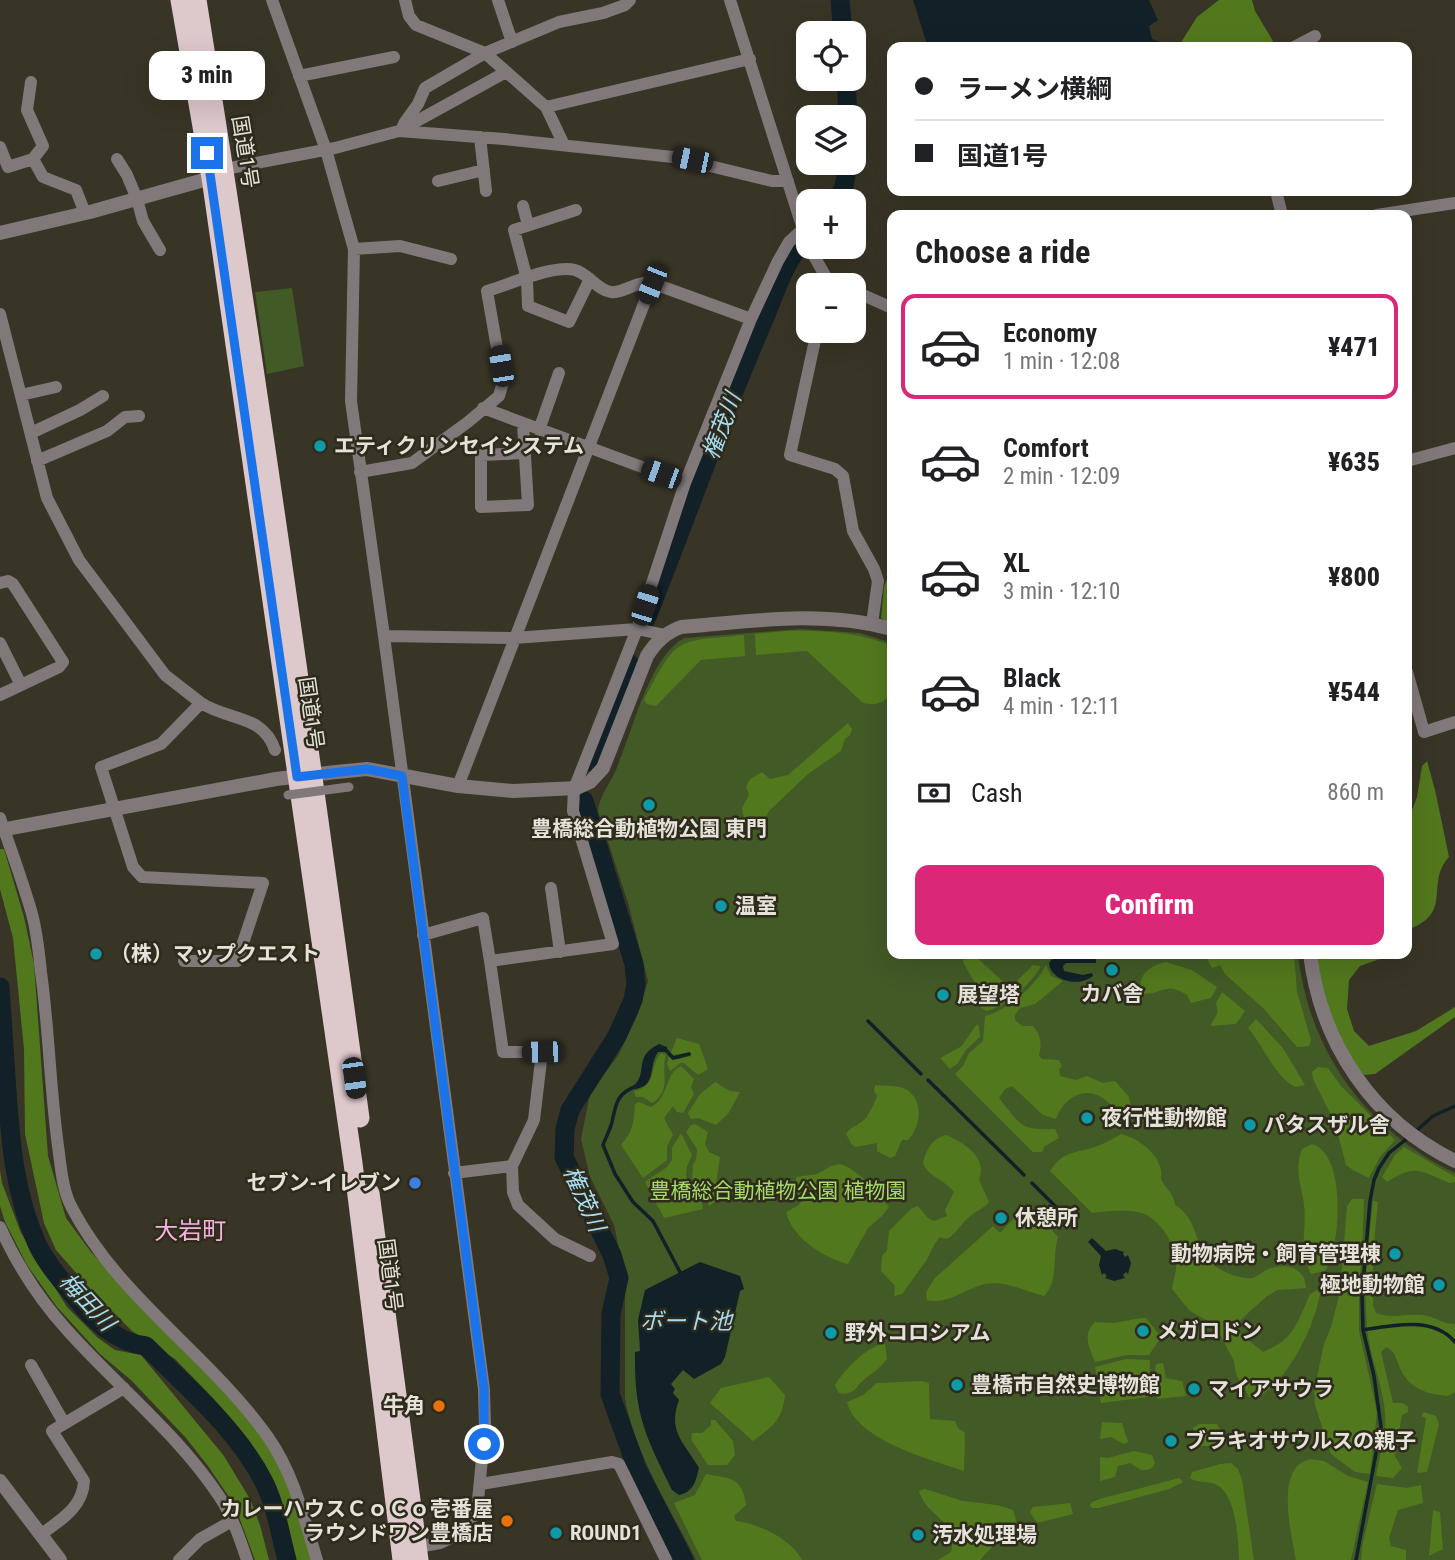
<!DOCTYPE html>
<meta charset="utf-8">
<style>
body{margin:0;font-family:"Roboto Condensed","Noto Sans JP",sans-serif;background:#f2f2f2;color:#202124;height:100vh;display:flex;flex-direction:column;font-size:26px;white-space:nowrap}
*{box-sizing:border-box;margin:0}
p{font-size:23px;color:#757577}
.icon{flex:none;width:38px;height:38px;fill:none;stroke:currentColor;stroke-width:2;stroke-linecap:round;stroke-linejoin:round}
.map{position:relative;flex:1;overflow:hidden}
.panel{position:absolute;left:887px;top:210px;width:525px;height:749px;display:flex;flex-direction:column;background:#fff;border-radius:14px;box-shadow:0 7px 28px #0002}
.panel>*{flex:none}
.banner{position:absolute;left:887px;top:42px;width:525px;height:154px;border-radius:14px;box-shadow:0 7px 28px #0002;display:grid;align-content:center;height:154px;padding:0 28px;background:#fff}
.fabs{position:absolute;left:796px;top:21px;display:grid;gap:14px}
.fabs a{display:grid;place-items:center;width:70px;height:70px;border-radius:14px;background:#fff;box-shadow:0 7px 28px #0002;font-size:35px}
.end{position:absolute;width:32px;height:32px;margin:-16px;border:9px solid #1a73e8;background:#fff;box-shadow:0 0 0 4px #fff}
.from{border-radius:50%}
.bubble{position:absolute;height:49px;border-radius:14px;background:#fff;box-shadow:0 7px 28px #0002;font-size:23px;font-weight:800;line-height:49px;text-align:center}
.car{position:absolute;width:21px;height:42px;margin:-21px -10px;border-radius:9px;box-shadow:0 0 5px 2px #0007;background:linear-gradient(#222 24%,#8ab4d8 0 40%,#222 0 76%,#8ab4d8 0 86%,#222 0)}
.banner b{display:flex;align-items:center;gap:24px;height:66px;font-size:26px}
.banner b+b{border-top:2px solid #e0e0e0}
.banner i{width:18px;height:18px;background:#202124}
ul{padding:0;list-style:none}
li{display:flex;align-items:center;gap:21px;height:105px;margin:0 14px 10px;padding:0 14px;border:4px solid transparent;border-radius:14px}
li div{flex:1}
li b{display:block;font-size:26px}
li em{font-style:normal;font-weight:800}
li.active{border-color:#db2777}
li>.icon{width:63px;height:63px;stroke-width:1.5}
h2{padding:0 28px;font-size:32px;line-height:84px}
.pay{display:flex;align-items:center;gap:18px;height:77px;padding:0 28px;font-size:26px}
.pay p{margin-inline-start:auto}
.primary-button{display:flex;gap:14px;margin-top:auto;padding:14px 28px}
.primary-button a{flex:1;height:80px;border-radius:14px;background:#db2777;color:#fff;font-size:28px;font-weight:800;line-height:80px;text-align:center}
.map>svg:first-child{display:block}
.green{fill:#425a26}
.forest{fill:#52781d}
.water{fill:#112127}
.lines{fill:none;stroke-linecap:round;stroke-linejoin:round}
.stream{stroke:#112127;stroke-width:3.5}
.river{stroke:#112127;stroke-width:19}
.minor{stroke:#81787a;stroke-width:12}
.tertiary{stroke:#81787a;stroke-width:14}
.trunk{stroke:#ddc8cc;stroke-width:19}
.pedestrian-bridge{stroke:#81787a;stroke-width:9}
.route{stroke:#1a73e8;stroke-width:9}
.culture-dot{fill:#0f9aa8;stroke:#2e2b1c;stroke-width:2.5}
.shop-dot{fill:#3f7fe0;stroke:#2e2b1c;stroke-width:2.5}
.food-dot{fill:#e8710a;stroke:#2e2b1c;stroke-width:2.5}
.labels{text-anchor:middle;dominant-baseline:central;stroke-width:5;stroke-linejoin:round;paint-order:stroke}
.street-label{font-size:21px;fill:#e4e2d9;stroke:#2e2b1c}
.poi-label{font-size:21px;font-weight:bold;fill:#e4e2d9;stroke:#2e2b1c;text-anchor:start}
.park-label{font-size:21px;fill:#a5db68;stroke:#2e2b1c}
.water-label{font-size:23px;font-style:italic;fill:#a6dcf1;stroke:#2e2b1c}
.quarter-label{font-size:24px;fill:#f7b1e0;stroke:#2e2b1c}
</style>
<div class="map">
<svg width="1455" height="1560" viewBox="0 0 1455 1560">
<rect width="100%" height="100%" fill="#383526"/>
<!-- green -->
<path class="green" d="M292,288L304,366L267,374L255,292Z
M800,629L860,633L892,643V954H1298C1309,1052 1366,1130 1455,1173V1560H696C670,1508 636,1456 625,1399V1277L614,1225L590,1177L581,1139L590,1094L619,1054L638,1014L648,981L628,903L598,811C599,797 609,785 615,772C632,735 648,658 684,638Z"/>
<!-- forest -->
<path class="forest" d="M1219,0H1252L1255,11L1273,41L1270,47H1181L1180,44L1197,17Z
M888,577H892V624L881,618L884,586Z
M785,631C822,630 858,632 892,646V694C881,703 878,706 863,703L807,651L756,655L755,634Z
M744,635L745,656L701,660L656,706L647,704L644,700C678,636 673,642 744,635Z
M848,723L852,729L850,735L845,739L841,751L808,774L769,811L760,830C746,829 744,820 742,808L749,795L746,787L750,779L762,772L770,779L788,775Z
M1427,761L1435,790L1449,857C1424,884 1455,913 1407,930V823L1417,797L1422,766Z
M0,849H4L24,917L34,964L48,1156L66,1218L91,1252L208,1372L277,1450L314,1560H295L282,1505L266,1469L248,1439L214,1399L175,1359L132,1331L92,1291L56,1250L44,1223L25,1134L24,1049L13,938L0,889Z
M1205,954H1294L1297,992L1311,1040L1309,1046L1297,1047L1264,1009L1225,974L1220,965L1212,968Z
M1315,954H1388V956L1360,966L1349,980L1347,1009L1354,1031L1369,1046L1416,1031L1455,1007V1017L1375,1074L1364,1075C1336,1050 1323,990 1315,954Z
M976,957L1010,988L1033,965L1041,966C1033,982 1005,1008 986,1011L979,1006L975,983L963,962L965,958Z
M1166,962L1192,970L1217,987L1211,998L1191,1003L1187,995C1166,981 1161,995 1142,994C1136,976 1149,966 1166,962Z
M1046,965L1051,976L1063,981L1035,1004L1020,1008L1015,1015V1020L1022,1026H1033C1041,1035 1042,1044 1039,1056L1042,1059L1059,1060L1062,1066L1059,1070L1060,1076L1076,1080L1087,1076L1103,1083L1115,1081L1129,1097L1131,1108L1127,1113L1119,1115C1113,1110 1111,1103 1104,1099C1084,1084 1063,1099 1056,1119L1043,1115L1012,1086L1005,1089L999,1098C1020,1124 1020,1131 1055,1129L1059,1138L1045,1146L1042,1152H1033L955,1074L963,1066L969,1053L983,1041L985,1016C1007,1011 1035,986 1046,965Z
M1222,992L1245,1011L1236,1024L1211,1026C1214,1015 1220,1018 1216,1003Z
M1256,1019L1283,1048L1305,1085L1295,1087C1274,1075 1264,1047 1248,1028Z
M976,1025L979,1026L980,1037L966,1050L958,1063L950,1069L940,1058L962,1046Z
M677,1038L699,1044L708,1069L698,1075L684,1063H680L670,1071L667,1064L669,1057L674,1060L691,1056V1053L670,1055Z
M661,1053L666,1055C660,1071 673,1090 652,1103L643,1097H636L634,1091C658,1086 648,1068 661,1053Z
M681,1066L694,1079L691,1087L694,1094L683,1113L677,1112L673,1106L664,1118L673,1135L667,1146V1160L643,1178L621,1145C633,1132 634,1121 635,1104L639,1102L651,1107C669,1099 664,1074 681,1066Z
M1318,1067L1328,1068L1341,1086L1395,1140L1380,1157L1369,1178L1353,1170L1346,1165L1335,1123L1313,1079L1312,1072Z
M715,1082L730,1091L740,1092L728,1114L716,1125L698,1118L691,1119L688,1113L700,1094Z
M875,1085C883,1086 894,1085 903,1088C924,1096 922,1126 908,1140H902L895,1156L890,1158L877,1151V1143L856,1147L852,1145L846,1134C851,1126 860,1125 866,1118C870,1112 875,1102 877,1096L874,1091Z
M695,1124L708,1132L705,1144L709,1152L720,1157L716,1184L725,1195L709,1206L703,1189L692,1178L693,1164L696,1160L697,1149L686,1132L691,1125Z
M681,1133L692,1155C675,1189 700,1179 703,1209L664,1218L645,1182L667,1167L672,1160V1148Z
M1121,1134C1138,1138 1157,1152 1161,1170C1162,1174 1160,1177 1162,1181C1167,1190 1174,1194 1175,1205C1205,1222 1188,1262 1236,1276C1241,1277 1246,1279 1252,1278C1257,1277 1261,1273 1266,1270C1284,1262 1305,1266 1306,1288L1278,1290L1267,1296L1236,1324V1330L1263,1352C1295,1339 1297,1323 1310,1294L1317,1290L1320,1294C1313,1330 1289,1379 1257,1398L1249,1397L1236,1374L1234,1361L1215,1325L1190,1311L1172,1289C1173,1281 1177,1270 1176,1262C1175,1244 1160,1219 1142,1213C1127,1209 1107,1211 1092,1213L1050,1171C1065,1148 1079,1154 1100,1145C1108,1142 1114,1138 1121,1134Z
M947,1135C965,1144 988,1157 979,1180L989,1202C983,1209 976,1211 969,1217C961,1224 956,1234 947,1239L940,1237C933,1245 931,1252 926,1261C918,1272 910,1283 902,1294L894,1296L895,1286L881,1271L882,1256L887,1250L889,1231L912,1208L918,1206L928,1218L934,1221L947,1216L945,1210L954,1192C944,1179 929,1178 923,1163C926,1150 933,1137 947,1135Z
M1312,1144C1347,1154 1341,1246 1325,1271L1311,1274C1298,1246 1307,1232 1304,1204C1301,1184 1294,1169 1302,1149Z
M1404,1147L1455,1177V1182L1450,1183C1420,1171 1416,1163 1387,1182L1382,1177L1395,1155Z
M840,1164C856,1168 879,1193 889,1207L882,1216L868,1228L848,1264C824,1258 792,1238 786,1212L799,1205L802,1200C796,1194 793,1186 797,1177L817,1174L831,1166Z
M0,1170L2,1183L21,1233L67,1307L98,1338L115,1350L141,1355L224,1456L250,1499L260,1525L269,1560H255L235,1506L208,1466L186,1438L132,1381L100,1354L57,1307L27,1265L5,1222L0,1206Z
M1352,1199H1364L1362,1258L1359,1282V1331L1377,1412L1370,1474L1355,1472L1331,1454L1315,1405L1314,1391L1324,1344L1331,1327L1340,1292L1347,1206Z
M1373,1201L1378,1202L1373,1252V1305L1376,1313C1393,1320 1411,1312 1428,1316C1438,1319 1444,1324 1455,1324V1392L1448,1396C1427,1394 1410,1389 1401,1370C1396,1361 1397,1352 1386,1347L1381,1352L1393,1403H1403L1408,1407V1412L1402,1415L1395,1456L1402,1468L1393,1478L1376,1476C1379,1460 1384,1442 1385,1427C1388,1394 1369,1359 1367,1326C1363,1284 1369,1242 1373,1201Z
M1018,1214L1030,1226L1039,1215L1058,1237C1052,1256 1059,1281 1044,1296C1025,1291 1005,1280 985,1284C964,1289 948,1305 927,1300L926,1292L935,1278L993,1226L1000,1233Z
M1141,1318H1146L1161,1337L1149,1355H1127L1095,1362C1089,1347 1082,1334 1095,1322L1114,1323Z
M885,1343L887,1359C881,1367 874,1372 866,1378C856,1385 856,1396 839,1393L835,1385C845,1369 866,1347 885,1343Z
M1126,1359L1150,1360L1148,1397L1101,1403L1095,1367Z
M1163,1363L1166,1378L1182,1381L1186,1396L1157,1399L1154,1381L1156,1364Z
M769,1377L785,1395C782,1421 773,1426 753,1441L710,1403L721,1388Z
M921,1381L929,1383L930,1419L955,1421L958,1428L965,1433L964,1471C930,1459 857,1441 847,1402L863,1395L877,1383Z
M1424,1412L1436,1416L1439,1424L1427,1472L1417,1473L1426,1418L1421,1416Z
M711,1420H715L733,1441L735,1455L727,1465H708L691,1439L692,1433H702L711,1425Z
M1102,1422L1122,1423L1128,1442L1124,1444L1111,1437L1100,1439Z
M1199,1424H1217L1221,1431L1222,1446H1198L1193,1428Z
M1134,1451L1152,1455L1155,1463C1152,1470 1148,1470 1141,1470L1130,1463L1118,1466L1115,1477L1100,1481V1457L1108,1458Z
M1311,1459L1324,1461L1348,1476L1368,1482L1351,1560H1296C1292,1536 1273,1466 1311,1459Z
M1231,1463L1238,1469L1242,1480L1254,1560H1239C1238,1540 1237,1496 1217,1485C1208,1480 1198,1484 1190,1478L1192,1472L1220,1464Z
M706,1474C727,1479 742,1474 746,1505L734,1516L736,1521C760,1524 791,1539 802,1560H702L674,1503L695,1495Z
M1179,1478L1183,1482L1169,1489L1099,1508H1092L1090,1505L1092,1502L1100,1499Z
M1377,1484L1407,1488L1421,1485L1423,1503L1398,1510L1389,1538L1391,1546L1406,1550V1560H1361L1363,1542Z
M925,1489L963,1501L997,1505L1013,1510L1018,1527L1005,1533L980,1560H938L951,1552C960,1521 926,1517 919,1491Z
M1070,1503L1073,1514L1037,1523L1030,1512L1033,1507Z
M1433,1510L1440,1512L1443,1549L1429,1556Z"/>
<!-- water -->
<path class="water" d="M913,0H1149L1158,20L1149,26L1152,39L1173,47H928Z
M1056,954H1096V963H1066L1063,966L1064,971L1083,975L1092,973L1093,976C1080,987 1051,982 1049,963Z
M659,1044L667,1047V1052H658C648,1066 657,1086 635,1089L633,1086C649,1074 632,1057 659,1044Z
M1092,1238L1106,1251L1115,1249L1124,1252L1123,1254L1125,1257L1128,1255L1131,1263L1128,1274L1126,1272L1123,1275L1125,1278L1114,1281L1105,1278L1107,1276L1104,1273L1102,1275L1099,1265L1101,1256L1088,1242Z
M700,1262L740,1276L744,1289L740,1291L725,1357L721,1364L694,1379L683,1370L671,1384L675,1389L673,1393L679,1400C667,1432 685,1443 699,1468C696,1480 694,1492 679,1495L672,1490C645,1435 634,1414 635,1352L640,1351L638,1320L645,1290Z"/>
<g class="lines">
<!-- stream -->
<path class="stream" d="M868,1021L921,1074
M665,1049L673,1058L689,1054
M928,1080L1024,1175
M637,1086C617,1093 616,1103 612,1122C610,1130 606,1137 603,1145L615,1174L633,1202L653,1221L680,1272
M1415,1132L1433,1116L1455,1106
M1032,1183L1066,1217
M1363,1330C1393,1325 1433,1316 1455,1342
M1356,1560L1381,1427L1374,1376L1363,1330L1362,1295L1370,1201L1374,1180L1379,1168L1389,1153L1409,1137"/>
<!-- river -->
<path class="river" d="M840,0L843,33
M846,79L848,117
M837,201L844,187L848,163
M646,619C686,520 720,420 763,322C774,297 786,254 808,239
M593,763L629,663
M584,801L634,964L636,984L633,1000L617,1036L570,1110L565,1129L564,1157L612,1255L619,1278L611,1314L610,1394L637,1469L684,1560
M0,987C2,1017 4,1047 6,1077C10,1135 13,1190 37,1244C46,1263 61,1280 74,1296C93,1320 115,1342 146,1346C187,1387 237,1429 264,1482C276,1506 280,1534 287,1560"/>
<!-- minor -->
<path class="minor" d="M272,0L326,150L354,249L351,401L384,636L484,1389L485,1427L477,1511L459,1534L440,1543L412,1548
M405,0L409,16L416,25L485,53L546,107L750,59
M498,0L512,42
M730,0L808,245
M1294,47L1315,36
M299,76L394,57
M31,82L27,110L43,146L33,159L43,177L76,190L85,213
M546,107L564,145
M405,122L418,104L425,88L485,53L559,22L603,13L625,5L630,0
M403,126L405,122L417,121L506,72
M480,137L486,191
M0,147L8,167L33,159
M117,159L127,175L137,199L143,221L160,250
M225,169L335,148L399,131L504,139L673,157L772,181H788
M438,181L484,170
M1276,191L1282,215
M523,206L528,225
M576,210L514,230L527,279L528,306L569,322L590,279
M1377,215L1455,203
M809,247L827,279L842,285
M354,249L400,246L451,259
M854,291L892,308
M0,314L47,498L79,560L165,675L201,703
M817,331L790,455L835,469L843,476L853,531L874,569L878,581L872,624
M21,395L56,387
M483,408L685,483
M523,424L528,505L481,507V455L524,453
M539,430L559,373
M31,433L80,410L103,396
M37,461L107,431L125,417L139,416
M1407,461L1455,448
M360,472L412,463L468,422L499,396L503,382L487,291C508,285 554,264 575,270C589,274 597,290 611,292C623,294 634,281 652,283L751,319
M0,583L8,581L13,584L63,662L59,667L0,695
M384,636L514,638L637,629L665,635
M0,643L21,685
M1407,672L1424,732L1455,722
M458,786L652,283
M0,818C11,850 23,882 32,914C37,932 39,953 41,972C49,1030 50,1088 58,1146C61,1166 62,1190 72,1208C119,1298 210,1355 268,1437C294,1474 304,1518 317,1560
M551,888L560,952
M423,935L483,918L490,961
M184,961H237L263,883L142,877L133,867L101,767L161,744L201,703C229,721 263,714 275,750
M512,1166L513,1192L518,1205L555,1239L590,1256
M454,1173L512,1166L534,1120L542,1052H503L490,961L613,944L573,811L574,789L637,629L685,483L751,319L778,261L789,242L803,229
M0,1227C17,1265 39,1299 67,1330C117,1386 177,1433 219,1496C232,1515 240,1539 247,1560
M31,1365L64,1423
M481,1484L612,1462L619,1464L666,1560
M40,1535C59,1521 83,1508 84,1481L52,1431L124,1388
M179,1560L200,1539L232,1521"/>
<!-- tertiary -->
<path class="tertiary" d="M0,233L90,212L211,178
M0,830L276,779L336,772L367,769L458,786L513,791L577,788L590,782L603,768L647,656C656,642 665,633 681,627C752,621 822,610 892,629
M1310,954C1321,1044 1373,1121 1455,1161
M0,1481L60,1560"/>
<!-- trunk -->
<path class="trunk" d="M180,0L211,178L353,1163L402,1560
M197,0C257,372 309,745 360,1118
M370,1193L419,1560"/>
<!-- pedestrian-bridge -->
<path class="pedestrian-bridge" d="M288,795L349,787"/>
</g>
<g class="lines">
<!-- route -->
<path class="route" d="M207,153L297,777L367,769L402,776L484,1389V1444"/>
</g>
<!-- markers -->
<g class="culture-dot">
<circle cx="320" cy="446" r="7"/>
<circle cx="649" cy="805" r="7"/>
<circle cx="721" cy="906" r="7"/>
<circle cx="96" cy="954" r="7"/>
<circle cx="1112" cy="970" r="7"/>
<circle cx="943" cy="995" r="7"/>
<circle cx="1087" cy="1118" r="7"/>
<circle cx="1250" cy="1125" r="7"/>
<circle cx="1001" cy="1218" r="7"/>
<circle cx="1395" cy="1254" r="7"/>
<circle cx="1439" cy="1285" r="7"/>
<circle cx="1143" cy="1331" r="7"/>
<circle cx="831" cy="1333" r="7"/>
<circle cx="957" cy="1385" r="7"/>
<circle cx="1194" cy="1389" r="7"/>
<circle cx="1171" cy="1441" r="7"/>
<circle cx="556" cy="1533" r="7"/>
<circle cx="918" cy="1535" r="7"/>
</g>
<circle class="shop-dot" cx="415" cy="1183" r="7"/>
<g class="food-dot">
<circle cx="439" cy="1406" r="7"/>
<circle cx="507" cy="1521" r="7"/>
</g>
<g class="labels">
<!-- street labels -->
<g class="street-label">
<text transform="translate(245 152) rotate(81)">国道1号</text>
<text transform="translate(311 713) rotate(82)">国道1号</text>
<text transform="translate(390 1275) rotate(83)">国道1号</text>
</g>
<!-- poi labels -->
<g class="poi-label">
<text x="334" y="446">エティクリンセイシステム</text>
<text x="649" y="829" text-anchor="middle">豊橋総合動植物公園 東門</text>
<text x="735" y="906">温室</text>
<text x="110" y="954">（株）マップクエスト</text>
<text x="1112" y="994" text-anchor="middle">カバ舎</text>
<text x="957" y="995">展望塔</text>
<text x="1101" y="1118">夜行性動物館</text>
<text x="1264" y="1125">パタスザル舎</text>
<text x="401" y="1183" text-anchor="end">セブン-イレブン</text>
<text x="1015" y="1218">休憩所</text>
<text x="1381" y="1254" text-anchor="end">動物病院・飼育管理棟</text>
<text x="1425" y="1285" text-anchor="end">極地動物館</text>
<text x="1157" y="1331">メガロドン</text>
<text x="845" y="1333">野外コロシアム</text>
<text x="971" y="1385">豊橋市自然史博物館</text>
<text x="1208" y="1389">マイアサウラ</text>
<text x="425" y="1406" text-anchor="end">牛角</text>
<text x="1185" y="1441">ブラキオサウルスの親子</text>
<text x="493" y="1509" text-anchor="end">カレーハウスＣｏＣｏ壱番屋<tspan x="493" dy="24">ラウンドワン豊橋店</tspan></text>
<text x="570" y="1533">ROUND1</text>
<text x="932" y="1535">汚水処理場</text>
</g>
<!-- park labels -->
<g class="park-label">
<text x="778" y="1191">豊橋総合動植物公園 植物園</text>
</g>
<!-- water labels -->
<g class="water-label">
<text transform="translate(722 426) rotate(-69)">権茂川</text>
<text transform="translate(584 1199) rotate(66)">権茂川</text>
<text transform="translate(87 1302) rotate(47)">梅田川</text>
<text x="686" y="1321">ボート池</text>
</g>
<!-- quarter labels -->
<g class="quarter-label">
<text x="190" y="1231">大岩町</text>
</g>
</g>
</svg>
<div class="fabs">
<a><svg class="icon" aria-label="locate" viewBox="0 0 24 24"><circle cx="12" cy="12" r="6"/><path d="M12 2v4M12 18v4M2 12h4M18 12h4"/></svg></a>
<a><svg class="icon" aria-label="layers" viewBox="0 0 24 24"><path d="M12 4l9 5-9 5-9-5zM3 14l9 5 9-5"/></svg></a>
<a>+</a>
<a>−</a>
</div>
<i class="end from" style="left:484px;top:1444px"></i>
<i class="end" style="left:207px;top:153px"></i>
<div class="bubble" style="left:149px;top:51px;width:116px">3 min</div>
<i class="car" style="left:692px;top:160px;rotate:282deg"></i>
<i class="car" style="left:652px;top:284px;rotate:202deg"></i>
<i class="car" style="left:501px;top:366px;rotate:351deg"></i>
<i class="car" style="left:661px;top:474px;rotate:290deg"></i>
<i class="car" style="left:645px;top:605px;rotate:18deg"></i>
<i class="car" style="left:542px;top:1052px;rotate:269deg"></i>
<i class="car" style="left:354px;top:1078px;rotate:172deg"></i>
<div class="banner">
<b><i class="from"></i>ラーメン横綱</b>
<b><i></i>国道1号</b>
</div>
<section class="panel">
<h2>Choose a ride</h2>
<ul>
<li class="active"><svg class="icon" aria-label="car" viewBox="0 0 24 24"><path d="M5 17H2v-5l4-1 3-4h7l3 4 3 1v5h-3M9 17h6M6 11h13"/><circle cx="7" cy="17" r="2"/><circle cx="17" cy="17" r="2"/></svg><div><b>Economy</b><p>1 min · 12:08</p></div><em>¥471</em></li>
<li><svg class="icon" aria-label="car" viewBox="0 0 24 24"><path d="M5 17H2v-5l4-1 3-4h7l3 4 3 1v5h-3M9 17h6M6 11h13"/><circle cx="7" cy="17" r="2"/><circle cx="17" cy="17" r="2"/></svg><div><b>Comfort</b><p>2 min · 12:09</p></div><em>¥635</em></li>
<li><svg class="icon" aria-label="car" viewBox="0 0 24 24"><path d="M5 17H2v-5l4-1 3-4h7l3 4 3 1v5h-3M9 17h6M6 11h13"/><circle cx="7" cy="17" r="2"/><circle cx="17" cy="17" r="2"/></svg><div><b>XL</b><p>3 min · 12:10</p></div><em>¥800</em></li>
<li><svg class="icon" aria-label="car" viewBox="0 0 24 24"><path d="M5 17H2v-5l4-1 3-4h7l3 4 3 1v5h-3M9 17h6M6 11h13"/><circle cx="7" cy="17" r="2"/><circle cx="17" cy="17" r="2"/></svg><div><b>Black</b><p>4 min · 12:11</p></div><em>¥544</em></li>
</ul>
<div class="pay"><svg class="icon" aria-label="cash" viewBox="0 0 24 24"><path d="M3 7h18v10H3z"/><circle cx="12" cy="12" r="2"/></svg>Cash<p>860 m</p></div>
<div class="primary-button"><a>Confirm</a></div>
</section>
</div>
